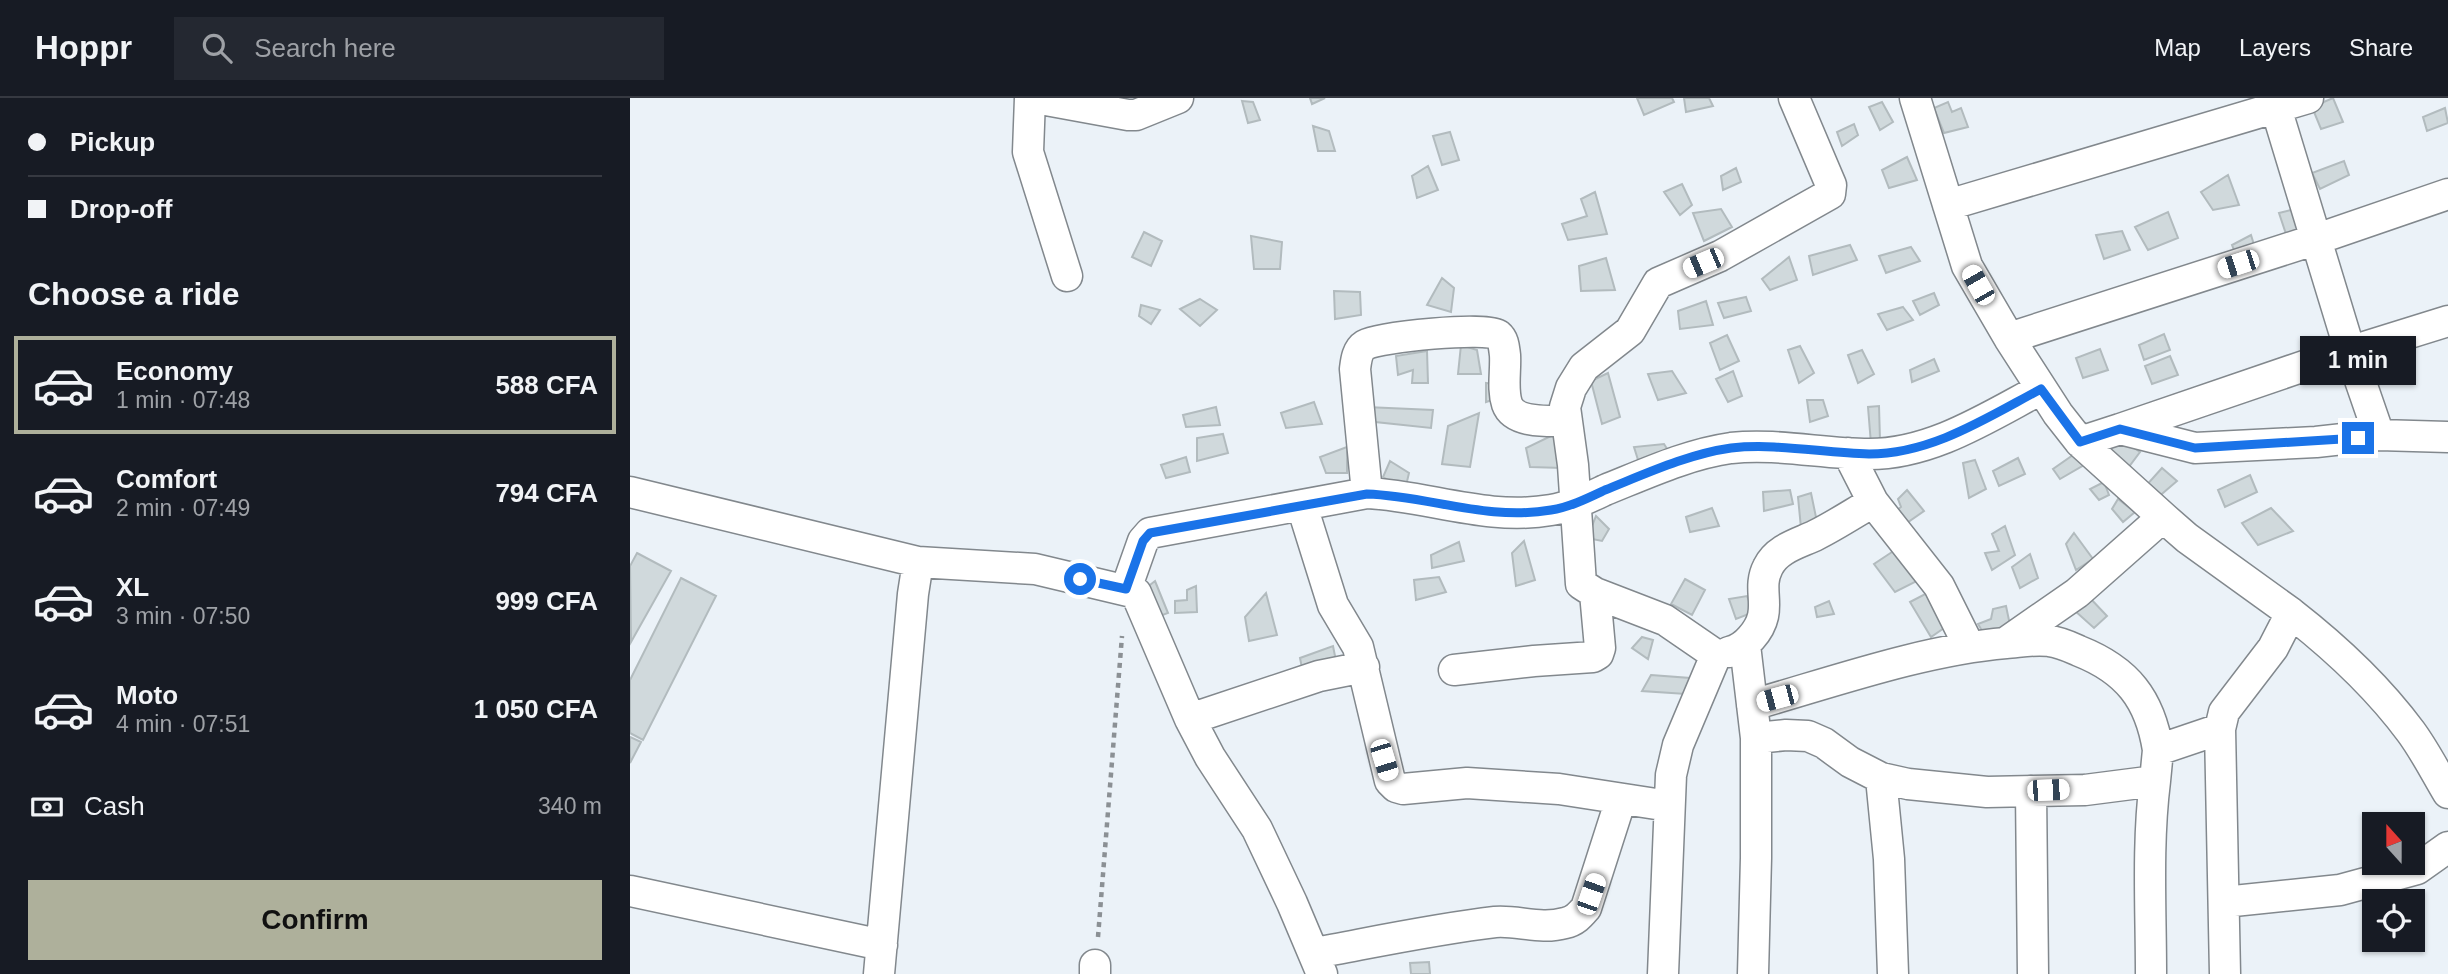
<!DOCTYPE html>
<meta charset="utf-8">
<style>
body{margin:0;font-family:Arial,sans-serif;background:#242831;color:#f1f3f6;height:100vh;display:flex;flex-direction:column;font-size:26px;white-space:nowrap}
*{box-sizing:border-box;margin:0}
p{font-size:23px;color:#9ea1a6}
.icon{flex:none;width:38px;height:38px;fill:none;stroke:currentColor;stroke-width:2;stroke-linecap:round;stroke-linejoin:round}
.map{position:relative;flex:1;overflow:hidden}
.details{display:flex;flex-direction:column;background:#171b24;width:630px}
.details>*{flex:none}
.guide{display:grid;align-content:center;height:154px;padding:0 28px;background:#171b24}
.needle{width:46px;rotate:339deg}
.tools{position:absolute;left:1732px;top:714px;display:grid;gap:14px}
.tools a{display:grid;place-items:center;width:63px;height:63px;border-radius:0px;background:#171b24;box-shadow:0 2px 5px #0004;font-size:35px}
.end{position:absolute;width:32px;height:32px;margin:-16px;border:9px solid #1a73e8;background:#fff;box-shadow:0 0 0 4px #fff}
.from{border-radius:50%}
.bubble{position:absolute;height:49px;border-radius:0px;background:#171b24;box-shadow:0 2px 5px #0004;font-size:23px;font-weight:700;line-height:49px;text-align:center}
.car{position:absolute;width:21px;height:42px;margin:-21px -10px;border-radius:9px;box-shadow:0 0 5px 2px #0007;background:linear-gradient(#fff 24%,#345 0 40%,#fff 0 76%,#345 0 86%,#fff 0)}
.guide b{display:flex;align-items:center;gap:24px;height:66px;font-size:26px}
.guide b+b{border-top:2px solid #363941}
.guide i{width:18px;height:18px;background:#f1f3f6}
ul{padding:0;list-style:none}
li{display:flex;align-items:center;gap:21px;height:98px;margin:0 14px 10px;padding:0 14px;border:4px solid transparent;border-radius:0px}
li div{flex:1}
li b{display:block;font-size:26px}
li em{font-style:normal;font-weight:700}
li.selected{border-color:#aeb09b}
li>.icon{width:63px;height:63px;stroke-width:1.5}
h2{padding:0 28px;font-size:32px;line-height:84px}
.pay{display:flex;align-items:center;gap:18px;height:77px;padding:0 28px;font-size:26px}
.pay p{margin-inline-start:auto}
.button{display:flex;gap:14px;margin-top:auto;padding:14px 28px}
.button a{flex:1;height:80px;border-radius:0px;background:#aeb09b;color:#111;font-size:28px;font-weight:700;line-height:80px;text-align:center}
header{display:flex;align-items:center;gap:42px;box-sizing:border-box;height:98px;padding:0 35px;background:#171b24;border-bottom:2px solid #363941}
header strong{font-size:33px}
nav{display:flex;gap:38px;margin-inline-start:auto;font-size:24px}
.search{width:490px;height:63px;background:#242831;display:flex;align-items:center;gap:18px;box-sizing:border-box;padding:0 24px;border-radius:0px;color:#9ea1a6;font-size:26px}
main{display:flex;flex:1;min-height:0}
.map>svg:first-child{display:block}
.building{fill:#d0d9dc;stroke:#b2bbbe;stroke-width:2}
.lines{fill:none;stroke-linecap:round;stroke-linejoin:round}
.street-casing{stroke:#82888d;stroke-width:33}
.path{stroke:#8b9094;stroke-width:4.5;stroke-dasharray:5 5;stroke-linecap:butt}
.street{stroke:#fff;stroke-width:30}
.route{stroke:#1a73e8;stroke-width:9}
</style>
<header>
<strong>Hoppr</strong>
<div class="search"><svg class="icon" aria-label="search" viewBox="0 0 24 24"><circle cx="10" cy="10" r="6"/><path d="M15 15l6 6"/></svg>Search here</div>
<nav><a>Map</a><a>Layers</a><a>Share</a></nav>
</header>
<main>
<section class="details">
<div class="guide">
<b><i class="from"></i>Pickup</b>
<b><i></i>Drop-off</b>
</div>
<h2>Choose a ride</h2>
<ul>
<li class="selected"><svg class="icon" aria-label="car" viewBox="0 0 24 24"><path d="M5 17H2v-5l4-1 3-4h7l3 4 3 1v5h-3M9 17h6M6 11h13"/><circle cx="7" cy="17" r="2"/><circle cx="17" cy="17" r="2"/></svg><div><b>Economy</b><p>1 min · 07:48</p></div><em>588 CFA</em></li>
<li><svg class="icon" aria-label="car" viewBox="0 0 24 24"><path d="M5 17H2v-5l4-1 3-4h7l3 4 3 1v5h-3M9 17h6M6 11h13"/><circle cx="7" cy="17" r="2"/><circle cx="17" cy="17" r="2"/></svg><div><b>Comfort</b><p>2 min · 07:49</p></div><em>794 CFA</em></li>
<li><svg class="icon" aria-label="car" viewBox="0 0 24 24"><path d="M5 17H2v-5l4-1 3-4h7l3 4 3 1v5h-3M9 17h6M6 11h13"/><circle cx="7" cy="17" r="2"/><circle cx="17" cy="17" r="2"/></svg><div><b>XL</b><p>3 min · 07:50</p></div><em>999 CFA</em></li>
<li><svg class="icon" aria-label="car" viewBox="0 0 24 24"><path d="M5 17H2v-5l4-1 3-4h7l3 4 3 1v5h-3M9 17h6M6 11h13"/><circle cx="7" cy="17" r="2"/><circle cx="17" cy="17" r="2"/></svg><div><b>Moto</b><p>4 min · 07:51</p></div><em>1 050 CFA</em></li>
</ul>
<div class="pay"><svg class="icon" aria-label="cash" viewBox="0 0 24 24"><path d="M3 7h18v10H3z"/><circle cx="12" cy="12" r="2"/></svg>Cash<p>340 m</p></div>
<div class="button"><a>Confirm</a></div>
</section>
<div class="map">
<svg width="1818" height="876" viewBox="0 0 1818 876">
<rect width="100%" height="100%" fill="#ebf2f8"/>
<!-- building -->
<path class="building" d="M680,0H695L682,6Z
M1007,0H1042L1044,4L1014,17Z
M1054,0H1079L1083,8L1056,14Z
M1703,0L1713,24L1691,31L1682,9Z
M612,3L623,4L630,22L618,25Z
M1252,4L1263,24L1250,32L1239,9Z
M1318,4L1322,14L1331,10L1338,29L1314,35L1304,10Z
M1815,10L1818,25L1797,33L1793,19Z
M1224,26L1228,37L1212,48L1207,34Z
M683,28L699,33L705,53H688Z
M820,34L829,62L812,67L803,38Z
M1277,59L1287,82L1259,90L1252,72Z
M1714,63L1719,77L1690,91L1682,75Z
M798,68L808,92L787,100L782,78Z
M1106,70L1111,84L1093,92L1091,78Z
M1598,77L1609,107L1583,112L1571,94Z
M1052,86L1062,107L1050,117L1034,94Z
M965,94L977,136L938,142L932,126L957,118L951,101Z
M1091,111L1102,129L1074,143L1063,115Z
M1665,111L1673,134L1657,139L1649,115Z
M1538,114L1548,140L1518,152L1505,129Z
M1492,133L1500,152L1474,161L1466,137Z
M514,134L532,143L521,168L502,159Z
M1621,137L1625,150L1606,157L1602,147Z
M621,138L652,144L650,171H624Z
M1220,147L1227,162L1183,177L1179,158Z
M1281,149L1290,163L1256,175L1249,158Z
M1159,159L1167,182L1140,192L1132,181Z
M976,160L985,192L951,193L949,168Z
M812,180L824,190L821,214L797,207Z
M704,193L730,194L731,217L705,221Z
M1304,195L1309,207L1290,217L1283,203Z
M1116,199L1121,213L1094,220L1088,205Z
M570,201L587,212L570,228L550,211Z
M1076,203L1083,227L1050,231L1048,213Z
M511,207L530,212L521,226L509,218Z
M1273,209L1283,222L1257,232L1248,216Z
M1534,236L1540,252L1514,262L1509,247Z
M1097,237L1109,263L1090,272L1080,245Z
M831,247L847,252L851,276H828Z
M1170,248L1184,275L1169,285L1158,252Z
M1470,251L1478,272L1453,280L1446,260Z
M1232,252L1244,276L1228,285L1218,257Z
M797,253L798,285H782L783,272L768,277L766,258Z
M1540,258L1548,277L1522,286L1515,268Z
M1304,261L1309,273L1282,284L1280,272Z
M1042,273L1056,295L1028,302L1018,276Z
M1103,273L1112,298L1098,304L1086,281Z
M978,275L990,319L972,326L961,283Z
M856,285L864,286L865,301L856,304Z
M1177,302H1193L1198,318L1180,324Z
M684,304L692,326L656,330L651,315Z
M1249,308L1250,342L1241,346L1238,309Z
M586,309L590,327L556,329L553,317Z
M736,309L803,312L801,330L736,323Z
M849,315L840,369L812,366L818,328Z
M593,336L598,355L567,363V340Z
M925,336L932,370L900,369L896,350Z
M1489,340L1510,354L1498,370L1476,354Z
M1034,346L1041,357L1009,365L1004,349Z
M717,349V375H696L690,359Z
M1443,357L1454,367L1430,381L1423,371Z
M556,359L560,374L536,380L531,367Z
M1388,360L1395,376L1369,388L1363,373Z
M1345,362L1356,391L1339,400L1333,365Z
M760,363L779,375L775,392L753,379Z
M1532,370L1547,383L1526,401L1513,391Z
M1620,377L1627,394L1595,409L1588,392Z
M1474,384L1479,397L1469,402L1460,391Z
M1160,392L1163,406L1134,413L1133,394Z
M1277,392L1294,413L1271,429L1263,415L1271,409L1268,401Z
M1181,395L1187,424L1171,430L1168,399Z
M1488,401L1505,414L1493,424L1482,411Z
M1082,410L1089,428L1060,434L1056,419Z
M1641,410L1663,433L1628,447L1612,425Z
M966,418L979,431L972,443L957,440Z
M1375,428L1385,457L1362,472L1355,455L1369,453L1362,436Z
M1444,435L1463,461L1446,472L1436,446Z
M894,443L905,482L886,488L882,455Z
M829,444L834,463L802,470L801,457Z
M1265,452L1287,483L1265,494L1244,466Z
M7,455L41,473L1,544L0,468Z
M1400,456L1408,480L1390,490L1382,469Z
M809,479L816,494L786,502L784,482Z
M51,480L86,498L13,642L0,635V582Z
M1055,481L1075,492L1062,517L1041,506Z
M525,483L538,515L527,519L516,490Z
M566,488L567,514L545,515V503L557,502V492Z
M1299,494L1317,528L1301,539L1280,504Z
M636,495L647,537L619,543L615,519Z
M1117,498L1124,514L1106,521L1099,501Z
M1459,499L1477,518L1464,530L1444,512Z
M1199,503L1204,516L1187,519L1185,509Z
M1376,508L1380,527L1354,536L1348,526L1361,521L1363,511Z
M1012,539L1023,542L1018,561L1002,550Z
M703,548L707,568L673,575L670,560Z
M1021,577L1060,580L1056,596L1012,593Z
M0,639L11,644L0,665Z
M799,864L800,876H781L780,865Z"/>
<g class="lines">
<defs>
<path id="street" d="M400,0L398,54L437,178
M405,0L498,17H506L548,0
M1285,0L1337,168L1379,240L1428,316L1450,344L1533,419L1557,440L1661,515L1643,550L1594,614L1590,631L1595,876
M1643,0L1720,253L1749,337
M1318,107L1678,0
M1379,240L1687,141L1818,96
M1490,331L1683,265L1818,223
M1450,344L1490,331L1565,350L1686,344L1749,337L1818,339
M1218,355L1243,404L1309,488L1339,548
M0,394L288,464L405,471L506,495L560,621L580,659L627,731L662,805L692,876
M737,395L725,271C726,263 727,252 735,247C749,239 858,228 868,237C874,242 874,250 875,257C876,273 872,291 877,306C884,326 921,323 937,323
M672,408L703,507L728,549L760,683L766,689L773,691L837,685L929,691L1039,708
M496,491L513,443L520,435L737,395C799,398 857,423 921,412C940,409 958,400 975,392C1015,376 1058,356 1101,350C1147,345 1193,356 1239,356C1302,356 1358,319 1411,291
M1661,515C1706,550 1747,588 1781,634C1795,653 1806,675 1818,695
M1375,545L1447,495L1533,419
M1115,547L1126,640V760L1123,876
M1099,554C1108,552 1115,547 1121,540C1146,512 1125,494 1138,469C1147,450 1170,445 1186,437C1206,427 1224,415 1243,404
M824,572L904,563L963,559L968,556L970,550L965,495
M1122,607C1203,584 1293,552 1376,545C1390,544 1405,541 1419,543C1430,544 1440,549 1449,553C1497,572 1520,601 1528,652
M560,621L689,578L734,569
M1126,640L1156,637L1178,638L1194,645L1220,664L1251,680L1278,686L1357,694L1455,692L1525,683L1528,652L1590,631
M1251,680L1259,761L1263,876
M1401,693L1403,876
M0,793L252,847
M1594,804L1710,792L1787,771L1818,749
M685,855C745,844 805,831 865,824C888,822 910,832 935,825C945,823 950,817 956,810L991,701
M249,876L283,496L288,464
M465,876V867
M1033,876L1041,677L1048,647L1086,557L1035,522L965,495L951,486L943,367L935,309L941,290L954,269L1000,233L1028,185L1090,158L1200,96L1201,87L1164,0
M1521,876C1521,812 1517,746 1525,683"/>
</defs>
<!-- street casing -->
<use href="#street" class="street-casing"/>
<!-- path -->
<path class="path" d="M468,839L492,538"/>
<!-- street -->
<use href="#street" class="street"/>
</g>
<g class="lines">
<!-- route -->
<path class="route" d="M450,481L496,491L513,443L520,435L737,396C799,398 857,423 921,412C940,409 958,400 975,392C1015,376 1058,356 1101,350C1147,345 1193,355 1239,356C1302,356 1358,319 1411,291L1450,344L1490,331L1565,350L1728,340"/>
</g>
</svg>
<div class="tools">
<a><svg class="needle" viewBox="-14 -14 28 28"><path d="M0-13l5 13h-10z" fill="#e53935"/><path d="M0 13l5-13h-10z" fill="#9ea1a6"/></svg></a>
<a><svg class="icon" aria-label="locate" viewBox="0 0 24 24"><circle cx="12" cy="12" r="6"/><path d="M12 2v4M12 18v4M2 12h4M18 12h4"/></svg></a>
</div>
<i class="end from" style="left:450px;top:481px"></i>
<i class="end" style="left:1728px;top:340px"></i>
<div class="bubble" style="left:1670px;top:238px;width:116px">1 min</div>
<i class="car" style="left:1073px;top:165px;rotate:247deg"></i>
<i class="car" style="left:1608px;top:166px;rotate:252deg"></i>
<i class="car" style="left:1348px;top:187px;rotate:330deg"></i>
<i class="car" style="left:1147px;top:600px;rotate:255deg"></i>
<i class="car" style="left:754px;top:662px;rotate:163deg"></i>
<i class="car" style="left:1418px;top:692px;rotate:88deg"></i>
<i class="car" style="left:961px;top:796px;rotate:19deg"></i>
</div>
</main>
